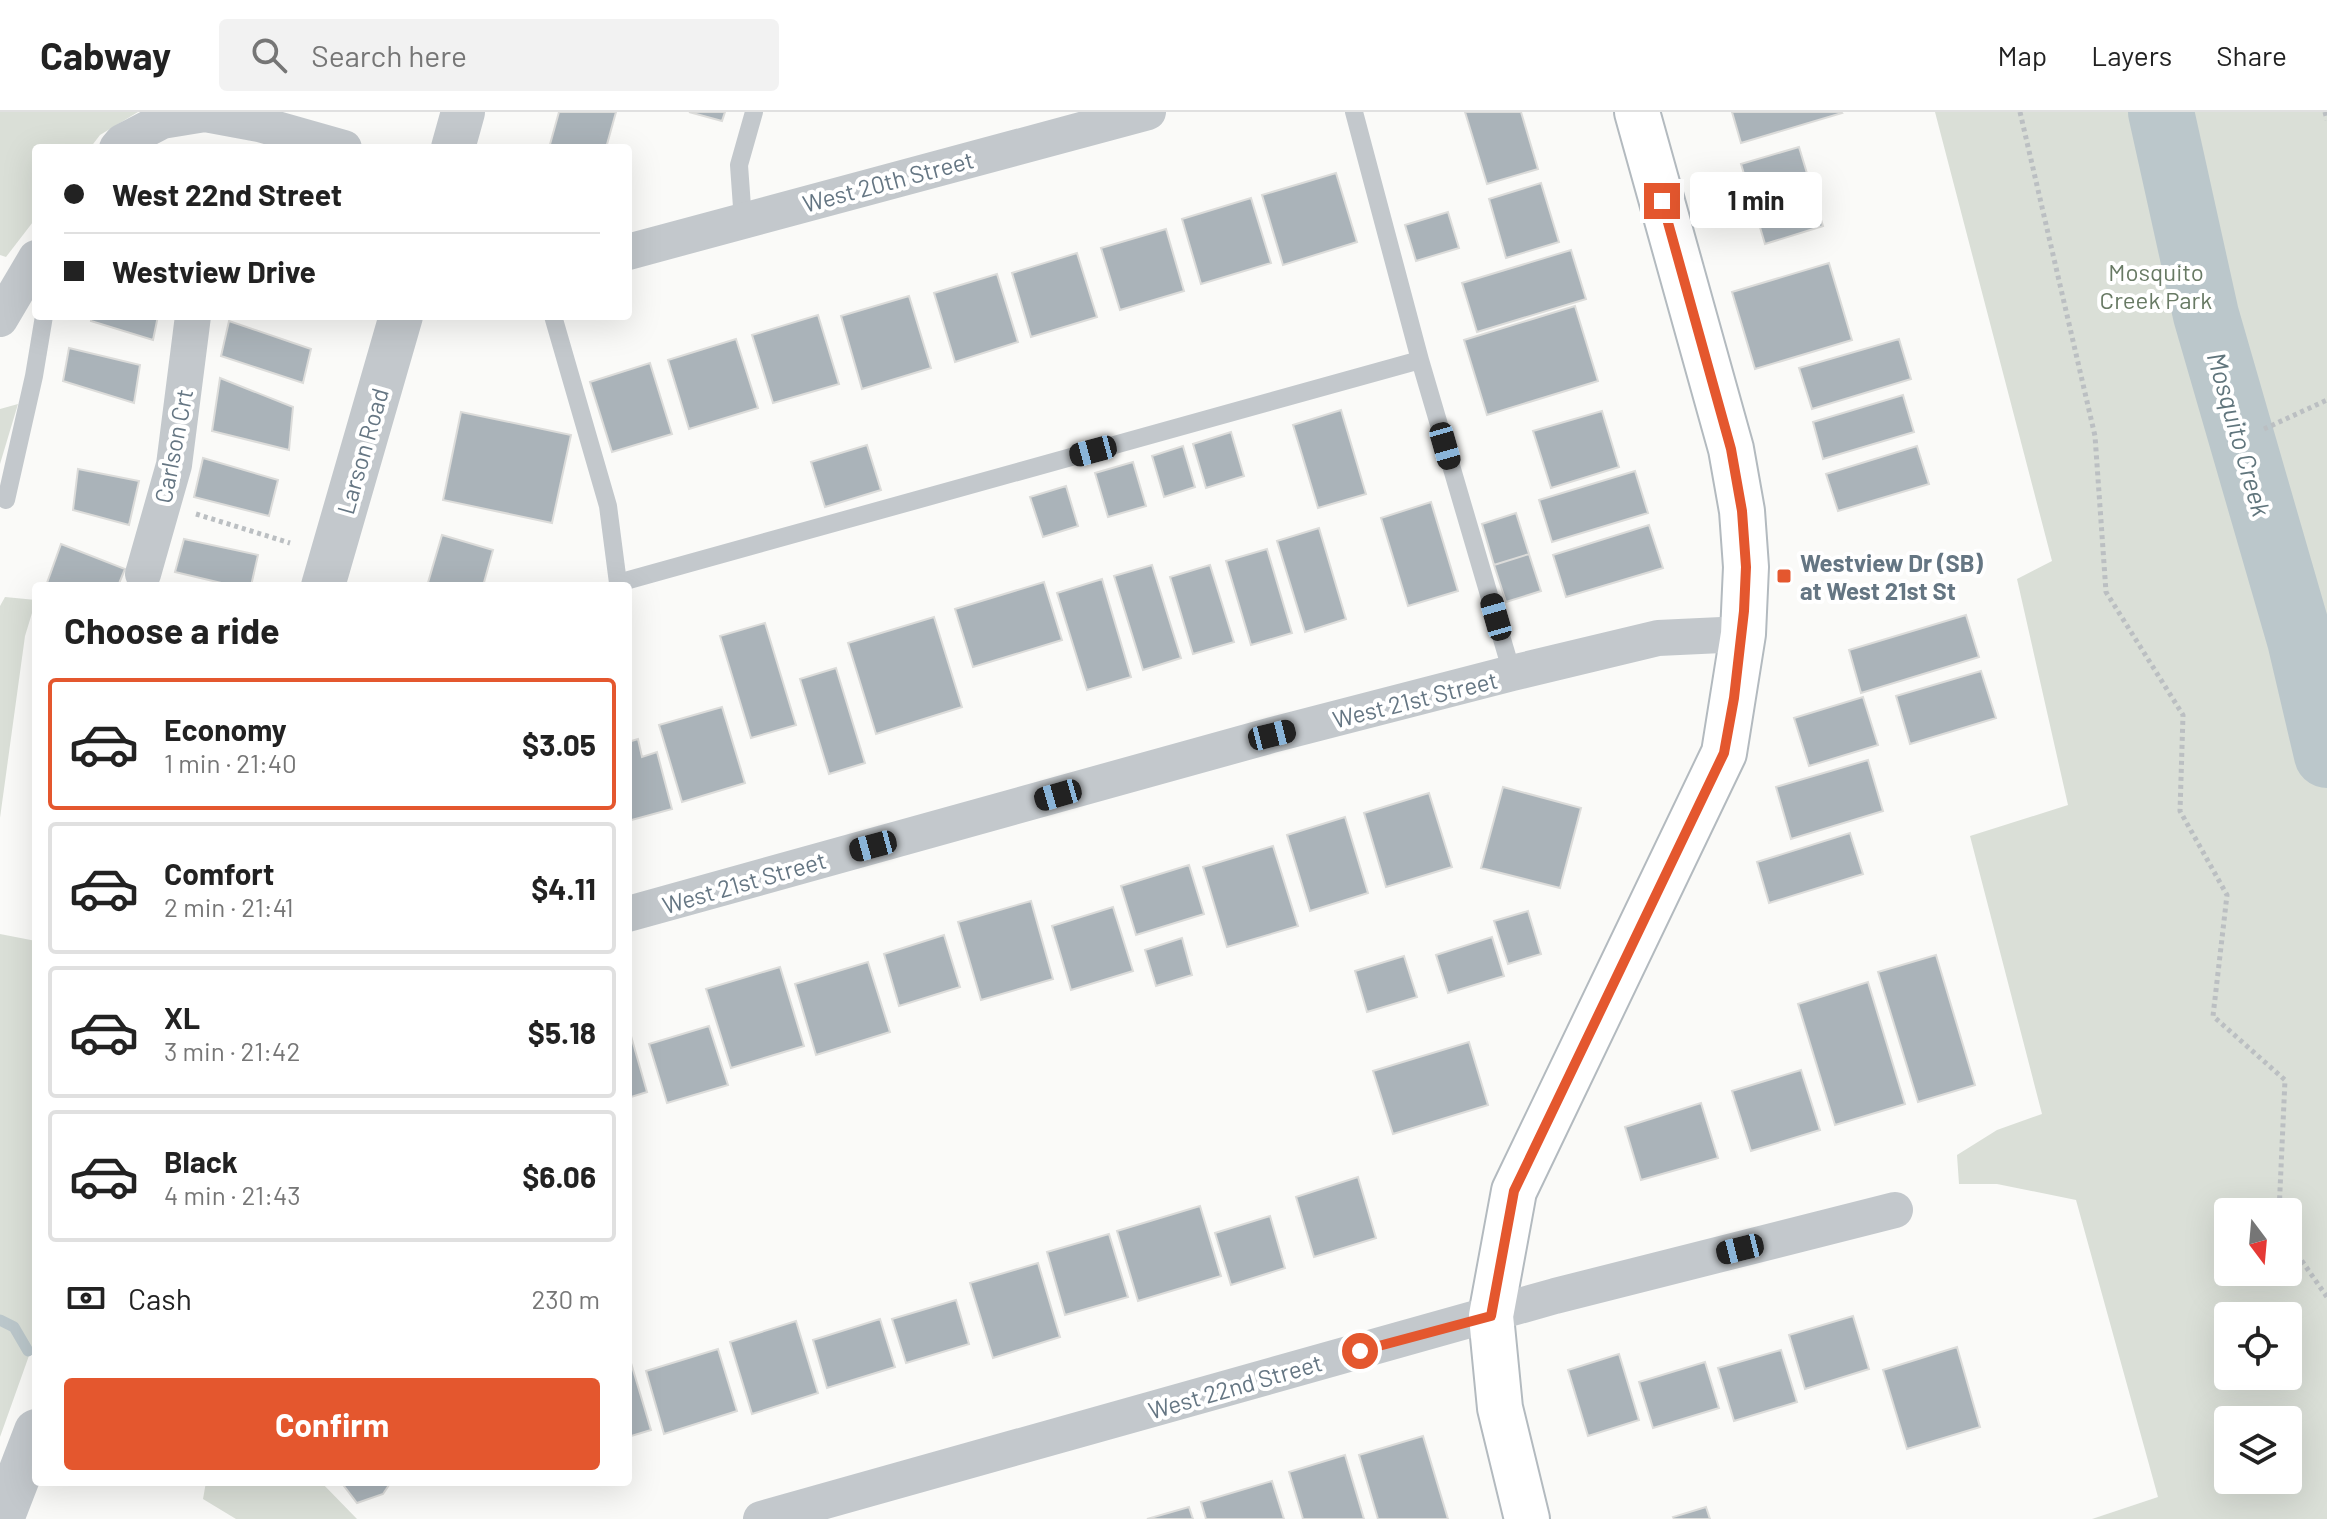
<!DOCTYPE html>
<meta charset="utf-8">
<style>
body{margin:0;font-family:Barlow,sans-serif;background:#f2f2f2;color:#222;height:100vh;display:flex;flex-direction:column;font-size:30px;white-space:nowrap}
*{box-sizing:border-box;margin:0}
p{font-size:26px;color:#767676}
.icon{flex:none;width:44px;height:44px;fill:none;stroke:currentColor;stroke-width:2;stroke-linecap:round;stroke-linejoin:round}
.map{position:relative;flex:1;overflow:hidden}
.drawer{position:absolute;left:32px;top:470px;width:600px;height:904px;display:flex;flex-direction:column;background:#fff;border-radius:8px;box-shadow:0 8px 32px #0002}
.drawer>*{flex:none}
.guide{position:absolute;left:32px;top:32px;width:600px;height:176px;border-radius:8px;box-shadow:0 8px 32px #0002;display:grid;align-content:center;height:176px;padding:0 32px;background:#fff}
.needle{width:52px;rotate:164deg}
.buttons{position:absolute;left:2214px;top:1086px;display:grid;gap:16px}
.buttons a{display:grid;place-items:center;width:88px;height:88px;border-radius:8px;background:#fff;box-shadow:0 8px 32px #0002;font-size:40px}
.end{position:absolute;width:36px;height:36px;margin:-18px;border:10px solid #e4572e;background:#fff;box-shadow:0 0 0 4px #fff}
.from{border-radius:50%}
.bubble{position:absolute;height:56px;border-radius:8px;background:#fff;box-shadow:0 8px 32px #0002;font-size:26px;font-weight:700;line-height:56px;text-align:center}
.car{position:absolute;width:24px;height:48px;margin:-24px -12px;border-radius:10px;box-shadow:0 0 6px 2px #0007;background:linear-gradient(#222 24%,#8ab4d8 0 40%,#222 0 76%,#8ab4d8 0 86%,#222 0)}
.guide b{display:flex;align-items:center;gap:28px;height:76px;font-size:30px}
.guide b+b{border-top:2px solid #e0e0e0}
.guide i{width:20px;height:20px;background:#222}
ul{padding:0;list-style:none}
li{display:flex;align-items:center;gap:24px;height:132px;margin:0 16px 12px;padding:0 16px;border:4px solid #e0e0e0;border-radius:8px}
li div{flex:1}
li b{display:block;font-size:30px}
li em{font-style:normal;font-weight:700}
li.active{border-color:#e4572e}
li>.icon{width:72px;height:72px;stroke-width:1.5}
h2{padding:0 32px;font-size:36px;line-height:96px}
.pay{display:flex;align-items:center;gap:20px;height:88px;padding:0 32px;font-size:30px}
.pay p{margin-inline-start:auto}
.button{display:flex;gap:16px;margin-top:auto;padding:16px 32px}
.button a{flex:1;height:92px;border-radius:8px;background:#e4572e;color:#fff;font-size:32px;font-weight:700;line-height:92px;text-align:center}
header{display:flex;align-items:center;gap:48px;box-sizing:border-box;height:112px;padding:0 40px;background:#fff;border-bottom:2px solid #e0e0e0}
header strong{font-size:38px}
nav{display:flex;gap:44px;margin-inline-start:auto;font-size:28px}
.search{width:560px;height:72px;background:#f2f2f2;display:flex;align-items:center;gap:20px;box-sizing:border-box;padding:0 28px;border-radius:8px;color:#767676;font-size:30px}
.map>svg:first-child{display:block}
.green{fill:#dadfd7;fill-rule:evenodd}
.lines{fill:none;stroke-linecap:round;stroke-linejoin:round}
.stream{stroke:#bbc7cb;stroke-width:11}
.river{stroke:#bbc7cb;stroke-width:66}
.building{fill:#aab3b9;stroke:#dcdcda;stroke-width:2}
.secondary-casing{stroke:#b3babf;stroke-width:48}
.path{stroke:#bbbfc2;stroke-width:5;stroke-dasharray:4 4;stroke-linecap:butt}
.service{stroke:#c3c8cc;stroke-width:18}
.minor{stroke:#c3c8cc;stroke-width:36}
.tertiary{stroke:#c3c8cc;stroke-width:44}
.secondary{stroke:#fff;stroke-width:44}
.route{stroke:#e4572e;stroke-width:10}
.poi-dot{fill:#e4572e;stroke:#fff;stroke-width:3}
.labels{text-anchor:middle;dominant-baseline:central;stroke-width:8;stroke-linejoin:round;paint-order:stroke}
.street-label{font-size:24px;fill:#657683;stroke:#fff}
.park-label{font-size:24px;fill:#687a64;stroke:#fff}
.poi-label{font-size:24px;font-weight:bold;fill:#657683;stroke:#fff;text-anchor:start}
.water-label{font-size:26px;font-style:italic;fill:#60757c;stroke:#fff}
</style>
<header>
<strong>Cabway</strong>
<div class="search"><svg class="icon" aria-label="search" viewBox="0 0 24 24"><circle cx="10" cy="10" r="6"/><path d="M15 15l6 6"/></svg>Search here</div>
<nav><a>Map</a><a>Layers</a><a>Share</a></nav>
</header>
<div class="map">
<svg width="2327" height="1407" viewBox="0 0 2327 1407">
<rect width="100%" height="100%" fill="#fafaf8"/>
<!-- green -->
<path class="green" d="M0,0H138L100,23L90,36H36V106L6,145L0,143Z
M1935,0H2327V1407H2092L2158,1385L2076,1088L1997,1072H1959L1957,1043L1997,1018L2042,1002L1970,724L2068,693L2017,467L2052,449ZM2228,1100H2288V1160H2228ZM2288,1204V1264H2228V1204ZM2288,1308V1368H2228V1308Z
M18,292L0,352V297Z
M5,485L36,488L25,524L0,706V494Z
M0,822L36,829V1224L0,1325Z
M206,1370H321L357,1407H236L203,1387Z"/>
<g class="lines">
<!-- stream -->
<path class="stream" d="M0,1208L14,1215L28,1239"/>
<!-- river -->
<path class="river" d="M2161,0L2206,203L2300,528L2327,643"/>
</g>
<!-- building -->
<path class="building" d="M559,0H616L606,36H549Z
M689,0H725L722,9Z
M1465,0H1521L1538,57L1487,72Z
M1732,0H1841L1842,1L1741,31Z
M1799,35L1823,114L1765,132L1741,52Z
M1336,61L1357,130L1283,153L1262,83Z
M1541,71L1559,130L1506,146L1489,87Z
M1251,86L1271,151L1201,172L1182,107Z
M1448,100L1459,136L1416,149L1405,113Z
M1166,117L1184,179L1120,198L1101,136Z
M1571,138L1586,187L1477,220L1462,171Z
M1077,141L1097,205L1031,225L1012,161Z
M1829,151L1852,228L1755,257L1732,180Z
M997,162L1018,230L955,250L934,181Z
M909,184L931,256L862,277L841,204Z
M1575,194L1598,269L1487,303L1464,228Z
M818,203L839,272L773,291L752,223Z
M92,204H158L153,228L91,209Z
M229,209L311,237L303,271L221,244Z
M736,227L758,296L689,317L668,248Z
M1899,227L1911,267L1812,297L1799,256Z
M69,236L140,253L134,291L63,269Z
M650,251L672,322L612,340L590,270Z
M220,266L293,295L289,338L212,319Z
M1903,283L1914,320L1823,347L1813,310Z
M1341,298L1366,382L1318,396L1293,313Z
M1602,299L1619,355L1551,376L1533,319Z
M461,300L571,323L552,411L443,388Z
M1231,320L1244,364L1206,376L1193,332Z
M867,333L881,378L825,395L811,350Z
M1183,334L1195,375L1164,385L1152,344Z
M1917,334L1929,372L1838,399L1826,362Z
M203,346L278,368L269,404L194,385Z
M1133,350L1146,394L1108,405L1095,361Z
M78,357L139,369L129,413L73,398Z
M1635,359L1648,401L1552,430L1539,388Z
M1066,374L1078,414L1043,425L1030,385Z
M1431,390L1458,479L1408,494L1381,406Z
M1516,401L1529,442L1494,453L1482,412Z
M1649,413L1663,456L1566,485L1553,443Z
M1319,416L1346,507L1305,520L1277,429Z
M442,423L493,438L483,474H427Z
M184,427L258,443L251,474H234L175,460Z
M61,432L125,457L118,474H55L47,471Z
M1267,437L1292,521L1251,533L1226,449Z
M1529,442L1541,479L1506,490L1494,453Z
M1152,453L1181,546L1143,558L1114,464Z
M1210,453L1234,530L1193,542L1170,465Z
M1102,467L1131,565L1087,578L1057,481Z
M1044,470L1062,528L973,555L955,497Z
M1966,503L1979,545L1861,581L1849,538Z
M934,505L962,595L876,622L848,531Z
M765,511L796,613L751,626L720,524Z
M836,556L865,651L829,662L800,567Z
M1981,559L1996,606L1910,632L1896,584Z
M1863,585L1878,633L1809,654L1794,606Z
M722,595L745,671L682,690L659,613Z
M638,627L642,645L657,640L672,697L628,709V630Z
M1868,648L1883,699L1791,727L1776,675Z
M1503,675L1581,696L1560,776L1481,756Z
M1429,681L1452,755L1386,775L1364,701Z
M1345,705L1368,781L1310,799L1287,723Z
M1850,721L1863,762L1769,791L1757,750Z
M1273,734L1298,814L1227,835L1203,755Z
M1189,753L1204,802L1136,823L1121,774Z
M1031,789L1053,867L981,888L958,810Z
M1113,795L1133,859L1071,878L1052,814Z
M1528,799L1541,842L1508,852L1494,809Z
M944,823L960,875L899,894L884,842Z
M1492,825L1504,864L1448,881L1436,843Z
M1182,826L1192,863L1156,874L1145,838Z
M1936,843L1975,973L1918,990L1878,860Z
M1404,844L1417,885L1367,900L1355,859Z
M868,850L890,920L816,943L795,872Z
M780,855L804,934L731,956L706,877Z
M1868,870L1905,992L1835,1013L1798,892Z
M709,914L728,973L667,991L649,932Z
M631,924L647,980L628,986V925Z
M1469,930L1488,993L1393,1022L1373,959Z
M1801,958L1820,1018L1751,1039L1732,979Z
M1701,991L1718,1046L1641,1068L1625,1015Z
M1358,1065L1376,1126L1314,1145L1296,1085Z
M1200,1094L1221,1164L1138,1189L1117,1119Z
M1270,1104L1285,1156L1231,1173L1215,1121Z
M1109,1122L1128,1185L1065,1203L1047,1140Z
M1038,1151L1060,1225L993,1246L970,1171Z
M956,1188L969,1232L906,1251L892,1207Z
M1853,1204L1869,1257L1805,1277L1789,1223Z
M880,1207L895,1255L827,1276L813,1228Z
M796,1209L818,1281L752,1302L730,1230Z
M1957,1235L1980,1315L1907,1337L1883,1258Z
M718,1237L737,1299L664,1322L646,1259Z
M1781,1238L1797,1290L1734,1309L1718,1256Z
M1619,1242L1639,1308L1588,1324L1568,1258Z
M1705,1250L1719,1296L1653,1316L1639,1270Z
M631,1251L651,1318L628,1325V1252Z
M1423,1324L1448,1407H1378L1359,1343Z
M1345,1343L1364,1407H1303L1289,1360Z
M1272,1369L1284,1407H1206L1201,1390Z
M341,1370H391L383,1382L357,1391Z
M1189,1395L1193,1407H1147Z
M1706,1395L1710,1407H1674L1673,1405Z"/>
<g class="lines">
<defs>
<path id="secondary" d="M1527,1407L1500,1296L1491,1204L1514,1079L1724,641L1743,522L1746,455L1742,399L1731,337L1637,0"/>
</defs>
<!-- secondary casing -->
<use href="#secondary" class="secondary-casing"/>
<!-- path -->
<path class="path" d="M2020,0L2095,324L2106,480L2183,603L2180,699L2227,783L2213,904L2285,968L2279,1100
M2325,0L2327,8
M2264,317L2327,288
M196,402L290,431
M2288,1129L2327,1185"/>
<!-- service -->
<path class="service" d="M743,109L739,53L754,0
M553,204L608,394L618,471
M1420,248L1512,561
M6,388L34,264L44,204
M617,474L618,471L1420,248L1354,0"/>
<!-- minor -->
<path class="minor" d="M117,36L122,30L162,9L205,2L259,12L344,36
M628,140L1148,0
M0,207L36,146
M143,462L174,353L193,204
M628,802L1272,623L1512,561L1658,526L1743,522
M761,1407L1555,1184L1895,1098"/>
<!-- tertiary -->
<path class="tertiary" d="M453,36L463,0
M323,474L401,204
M2,1407L36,1319"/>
<!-- secondary -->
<use href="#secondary" class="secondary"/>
</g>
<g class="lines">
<!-- route -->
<path class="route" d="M1360,1239L1491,1204L1514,1079L1724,641L1734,586L1744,499L1746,455L1742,399L1731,337L1662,89"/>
</g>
<!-- markers -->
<rect class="poi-dot" x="1776" y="456" width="16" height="16" rx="4"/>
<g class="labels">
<!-- street labels -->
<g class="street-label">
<text transform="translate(888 69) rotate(-15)">West 20th Street</text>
<text transform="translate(173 334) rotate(-79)">Carlson Crt</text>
<text transform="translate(362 339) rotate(-74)">Larson Road</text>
<text transform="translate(1415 587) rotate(-14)">West 21st Street</text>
<text transform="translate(744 770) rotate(-16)">West 21st Street</text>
<text transform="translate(1235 1274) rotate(-16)">West 22nd Street</text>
</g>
<!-- park labels -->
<g class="park-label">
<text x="2156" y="159">Mosquito<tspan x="2156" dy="28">Creek Park</tspan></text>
</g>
<!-- poi labels -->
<g class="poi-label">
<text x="1800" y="450">Westview Dr (SB)<tspan x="1800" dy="28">at West 21st St</tspan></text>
</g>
<!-- water labels -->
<g class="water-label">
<text transform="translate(2240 322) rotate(74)">Mosquito Creek</text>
</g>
</g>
</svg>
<div class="buttons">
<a><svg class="needle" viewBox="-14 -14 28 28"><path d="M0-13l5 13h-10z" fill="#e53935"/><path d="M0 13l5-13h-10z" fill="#767676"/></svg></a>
<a><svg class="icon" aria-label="locate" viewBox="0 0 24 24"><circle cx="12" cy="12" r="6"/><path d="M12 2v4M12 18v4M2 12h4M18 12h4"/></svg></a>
<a><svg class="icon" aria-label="layers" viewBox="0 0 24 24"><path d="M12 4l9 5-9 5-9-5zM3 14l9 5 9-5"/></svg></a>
</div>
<i class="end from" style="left:1360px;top:1239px"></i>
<i class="end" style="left:1662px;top:89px"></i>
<div class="bubble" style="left:1690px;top:60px;width:132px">1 min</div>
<i class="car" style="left:1445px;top:334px;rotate:164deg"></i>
<i class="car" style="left:1093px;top:339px;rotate:255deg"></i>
<i class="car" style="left:1496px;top:505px;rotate:344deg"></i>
<i class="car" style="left:1272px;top:623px;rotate:76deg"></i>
<i class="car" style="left:1058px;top:683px;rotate:254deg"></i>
<i class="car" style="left:873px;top:734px;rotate:255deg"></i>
<i class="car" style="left:1740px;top:1137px;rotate:256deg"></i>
<div class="guide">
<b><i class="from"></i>West 22nd Street</b>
<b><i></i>Westview Drive</b>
</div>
<section class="drawer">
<h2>Choose a ride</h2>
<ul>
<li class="active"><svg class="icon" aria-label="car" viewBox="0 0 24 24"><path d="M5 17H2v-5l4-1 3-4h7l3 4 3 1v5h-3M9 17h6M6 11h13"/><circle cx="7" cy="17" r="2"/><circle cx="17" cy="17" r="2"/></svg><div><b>Economy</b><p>1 min · 21:40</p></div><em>$3.05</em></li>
<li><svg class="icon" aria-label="car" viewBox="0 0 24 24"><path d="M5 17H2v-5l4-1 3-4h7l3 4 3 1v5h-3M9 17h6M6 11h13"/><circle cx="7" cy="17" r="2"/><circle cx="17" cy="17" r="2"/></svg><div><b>Comfort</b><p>2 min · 21:41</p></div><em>$4.11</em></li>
<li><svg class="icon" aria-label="car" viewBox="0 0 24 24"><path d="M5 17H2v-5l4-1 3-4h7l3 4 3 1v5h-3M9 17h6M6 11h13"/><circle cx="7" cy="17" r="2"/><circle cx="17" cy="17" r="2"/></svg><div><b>XL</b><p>3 min · 21:42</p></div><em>$5.18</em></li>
<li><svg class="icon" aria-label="car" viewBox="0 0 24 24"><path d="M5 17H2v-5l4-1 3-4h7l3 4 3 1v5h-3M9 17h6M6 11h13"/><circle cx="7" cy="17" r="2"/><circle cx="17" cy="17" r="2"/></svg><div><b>Black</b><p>4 min · 21:43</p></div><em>$6.06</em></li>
</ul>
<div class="pay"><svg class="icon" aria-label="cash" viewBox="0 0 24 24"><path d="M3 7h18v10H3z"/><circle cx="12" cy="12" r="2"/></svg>Cash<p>230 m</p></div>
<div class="button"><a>Confirm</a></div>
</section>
</div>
